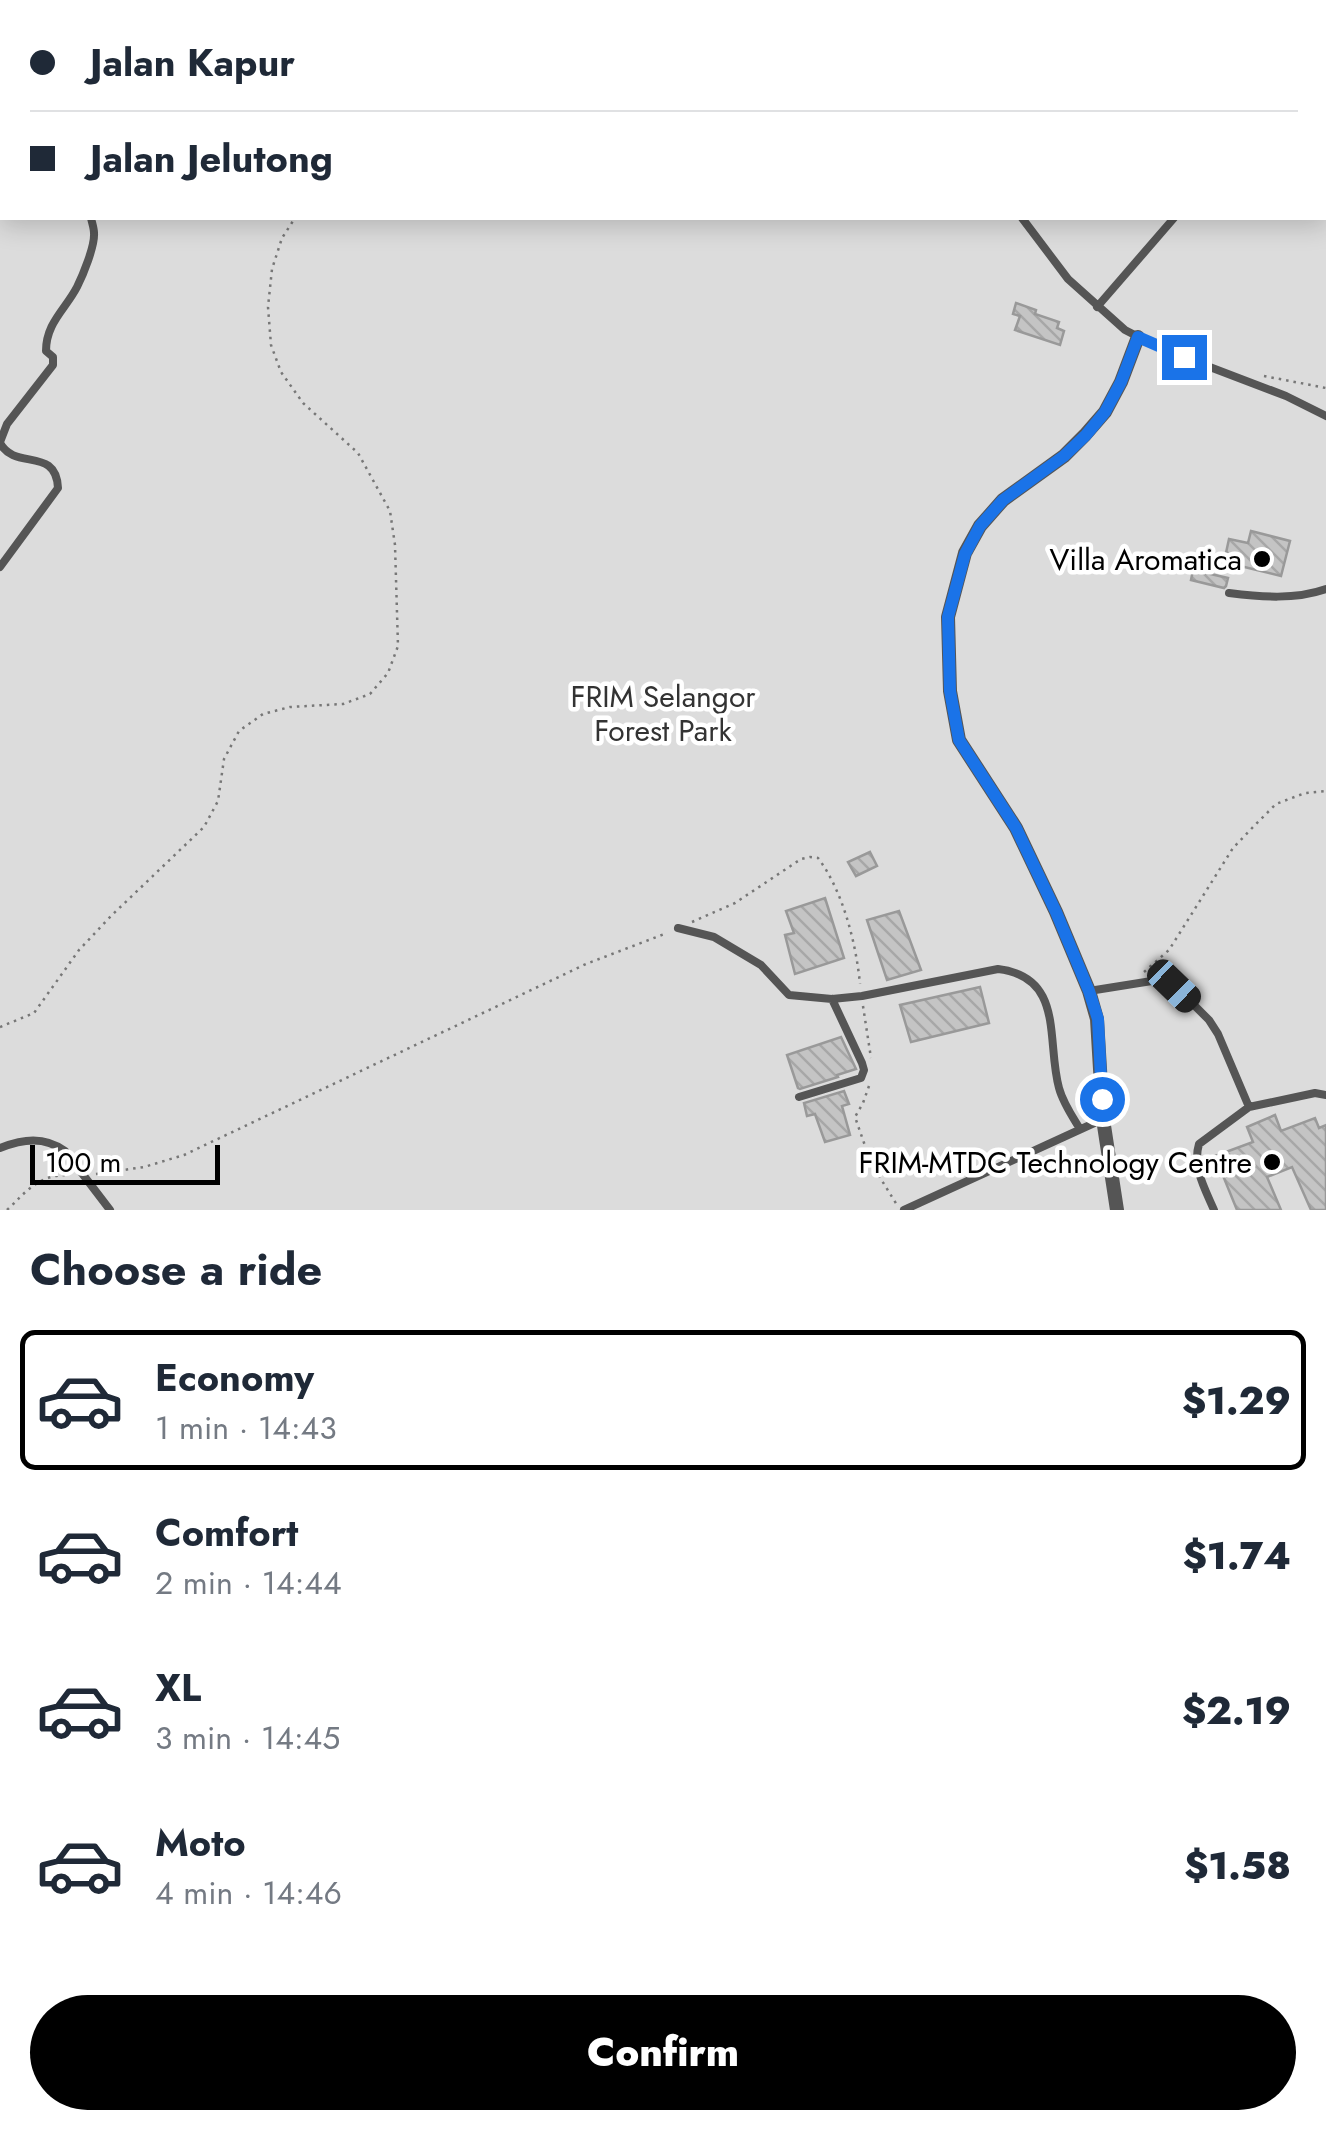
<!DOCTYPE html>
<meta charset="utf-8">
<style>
body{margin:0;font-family:Jost,sans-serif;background:#f2f2f3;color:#1f2937;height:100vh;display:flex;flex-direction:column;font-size:38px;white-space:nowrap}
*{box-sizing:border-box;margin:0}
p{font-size:32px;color:#747a83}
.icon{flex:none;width:55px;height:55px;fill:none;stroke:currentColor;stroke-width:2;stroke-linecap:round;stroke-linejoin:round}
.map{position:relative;height:1210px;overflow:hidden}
.panel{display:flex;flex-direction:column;background:#fff;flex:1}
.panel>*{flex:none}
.hud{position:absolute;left:0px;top:0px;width:1328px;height:220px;box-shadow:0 5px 25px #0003;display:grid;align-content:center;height:220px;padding:0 30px;background:#fff}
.scale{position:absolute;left:30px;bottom:25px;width:190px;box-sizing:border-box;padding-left:10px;border:5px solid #000;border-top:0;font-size:28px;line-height:35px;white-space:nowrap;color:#000;-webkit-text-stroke:8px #fff;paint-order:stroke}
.end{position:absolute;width:45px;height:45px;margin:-22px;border:12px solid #1a73e8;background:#fff;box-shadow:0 0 0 5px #fff}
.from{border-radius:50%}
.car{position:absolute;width:30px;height:60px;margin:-30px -15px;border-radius:12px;box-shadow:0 0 8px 2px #0007;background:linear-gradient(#222 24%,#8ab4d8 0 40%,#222 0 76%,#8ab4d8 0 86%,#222 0)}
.hud b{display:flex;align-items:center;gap:35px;height:95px;font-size:38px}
.hud b+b{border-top:2px solid #e0e1e3}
.hud i{width:25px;height:25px;background:#1f2937}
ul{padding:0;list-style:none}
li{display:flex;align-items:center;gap:30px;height:140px;margin:0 20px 15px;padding:0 10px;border:5px solid transparent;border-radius:15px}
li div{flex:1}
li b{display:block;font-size:38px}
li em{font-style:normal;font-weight:800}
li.on{border-color:#000}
li>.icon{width:90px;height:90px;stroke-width:1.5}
h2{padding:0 30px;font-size:45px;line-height:120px}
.action{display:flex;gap:20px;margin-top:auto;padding:20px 30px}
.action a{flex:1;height:115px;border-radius:60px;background:#000;color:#fff;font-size:40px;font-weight:800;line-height:115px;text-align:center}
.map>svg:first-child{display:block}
.green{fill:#dcdcdc;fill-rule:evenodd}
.building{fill:url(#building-back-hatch);stroke:#999;stroke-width:2.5}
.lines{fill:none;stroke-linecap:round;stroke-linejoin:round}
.path{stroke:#777;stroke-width:2.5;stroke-dasharray:2.5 5;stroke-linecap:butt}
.lane{stroke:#555;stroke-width:8}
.street{stroke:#555;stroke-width:14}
.route{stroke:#1a73e8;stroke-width:12}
.poi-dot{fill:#000;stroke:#fff;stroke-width:4}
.labels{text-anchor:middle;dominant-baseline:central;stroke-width:9;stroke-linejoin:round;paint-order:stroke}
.poi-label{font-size:30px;fill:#000;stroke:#fff;text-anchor:end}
.park-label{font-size:30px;fill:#333;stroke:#fff}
</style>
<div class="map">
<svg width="1326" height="1210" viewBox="0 0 1326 1210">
<defs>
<pattern id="building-back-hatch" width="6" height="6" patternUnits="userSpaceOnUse" patternTransform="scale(2.5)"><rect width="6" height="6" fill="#c4c4c4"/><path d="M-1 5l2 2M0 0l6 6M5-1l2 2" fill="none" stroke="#a7a7a7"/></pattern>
</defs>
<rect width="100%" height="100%" fill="#fff"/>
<!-- green -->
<path class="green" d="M0,0H1326V1210H0ZM2,2H1325V218H2Z"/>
<!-- building -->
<path class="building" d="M1016,303L1036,310L1035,314L1059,322L1057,328L1064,331L1060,345L1015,330L1020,316L1013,314Z
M1251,531L1290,541L1281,576L1224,562L1229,539L1248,543Z
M1193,570L1228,578L1226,586L1224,588L1191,580Z
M870,852L877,866L856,876L848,862Z
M825,898L844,958L795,974L785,935L794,933L786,911Z
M899,911L921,970L887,980L867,920Z
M980,987L989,1023L911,1042L900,1005Z
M841,1037L856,1069L837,1075L838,1077L800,1089L798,1088L787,1055Z
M844,1091L849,1104L842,1106L850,1135L825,1142L815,1114L807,1116L804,1103Z
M1275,1115L1281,1131L1315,1118L1319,1128L1326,1125V1210H1311L1292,1167L1267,1177L1281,1210H1237L1215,1156L1253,1142L1247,1127Z"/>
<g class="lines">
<!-- path -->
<path class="path" d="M242,0L249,2
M962,0L963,2
M1264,376L1326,388
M692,922L735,903L801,859L810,857L818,858C843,891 856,943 860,984
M1144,972L1169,950L1233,848L1255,825L1276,804L1305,793L1326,791
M863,1006L871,1058
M0,1027L34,1013L79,950L111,916L204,827L218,801L224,759L239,731L263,714L290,707L343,704L370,694L388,673L398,646L395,545L390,511L358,453L303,403L281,372L271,345L268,307L272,269L282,238L295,218
M869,1086L863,1103L855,1117L871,1163L897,1205
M96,1174L144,1167L184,1155L586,964L667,933
M7,1210C27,1191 38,1175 68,1175"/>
<!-- lane -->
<path class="lane" d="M437,0L440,2
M549,0L557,2
M448,2L457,0
M1055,2L1057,0
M1022,218L1068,279L1125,330L1160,348L1286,396L1326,416
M1097,307L1174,218
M0,442L7,424L53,365V357L46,351C46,323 65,310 77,287C83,275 95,246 94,233C94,228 92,223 91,218
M0,443C15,471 56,446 58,488L0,567
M1229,593C1261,597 1295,600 1326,589
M678,928L714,937L761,965L789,995L832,999L862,996L998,969C1065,977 1046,1041 1059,1088C1063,1103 1072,1116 1080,1129
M1089,991L1158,980L1174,985L1209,1020L1218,1034L1249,1107
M799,1097L861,1078L864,1070L862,1063L832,999
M0,1148C23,1139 44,1136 65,1151L110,1210
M904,1210L1103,1119
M1214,1210C1205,1189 1192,1167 1199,1144L1249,1107L1315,1093L1326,1095"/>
<!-- street -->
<path class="street" d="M1117,1210L1103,1119L1097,1019L1089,991L1056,912L1016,828L959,740L950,691L948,617L965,553L980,526L1003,500L1064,456L1085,435L1105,412L1121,382L1138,337"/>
</g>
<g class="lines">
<!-- route -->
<path class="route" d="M1102,1099L1098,1019L1089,991L1056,912L1016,828L959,740L950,691L948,617L965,554L980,526L1003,500L1064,456L1086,435L1105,412L1121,382L1138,337L1184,357"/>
</g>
<!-- markers -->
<g class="poi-dot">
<circle cx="1262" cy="559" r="10"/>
<circle cx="1272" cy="1162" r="10"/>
</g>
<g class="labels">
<!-- poi labels -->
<g class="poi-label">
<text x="1242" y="559">Villa Aromatica</text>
<text x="1252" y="1162">FRIM-MTDC Technology Centre</text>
</g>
<!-- park labels -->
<g class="park-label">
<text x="663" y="696">FRIM Selangor<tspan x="663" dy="34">Forest Park</tspan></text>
</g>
</g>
</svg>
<div class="scale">100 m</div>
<i class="end from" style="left:1102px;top:1099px"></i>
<i class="end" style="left:1184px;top:357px"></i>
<i class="car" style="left:1174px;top:986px;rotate:134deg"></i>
<div class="hud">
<b><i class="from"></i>Jalan Kapur</b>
<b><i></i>Jalan Jelutong</b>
</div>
</div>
<section class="panel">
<h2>Choose a ride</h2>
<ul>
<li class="on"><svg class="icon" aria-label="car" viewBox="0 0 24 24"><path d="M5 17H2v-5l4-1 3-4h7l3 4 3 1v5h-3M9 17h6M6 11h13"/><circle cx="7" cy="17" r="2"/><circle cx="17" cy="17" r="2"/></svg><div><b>Economy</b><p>1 min · 14:43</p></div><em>$1.29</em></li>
<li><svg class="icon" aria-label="car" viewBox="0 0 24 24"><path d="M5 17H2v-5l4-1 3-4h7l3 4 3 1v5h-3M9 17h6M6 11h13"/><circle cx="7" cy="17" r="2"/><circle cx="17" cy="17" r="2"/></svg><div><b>Comfort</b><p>2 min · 14:44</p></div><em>$1.74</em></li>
<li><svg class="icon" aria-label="car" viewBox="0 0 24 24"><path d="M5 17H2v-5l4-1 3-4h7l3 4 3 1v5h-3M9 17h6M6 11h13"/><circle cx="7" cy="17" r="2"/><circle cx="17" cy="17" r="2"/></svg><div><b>XL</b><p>3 min · 14:45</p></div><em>$2.19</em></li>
<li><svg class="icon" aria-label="car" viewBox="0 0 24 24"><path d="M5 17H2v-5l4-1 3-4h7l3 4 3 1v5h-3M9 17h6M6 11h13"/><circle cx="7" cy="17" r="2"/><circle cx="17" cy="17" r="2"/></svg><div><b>Moto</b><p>4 min · 14:46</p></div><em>$1.58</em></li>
</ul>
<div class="action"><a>Confirm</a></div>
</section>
